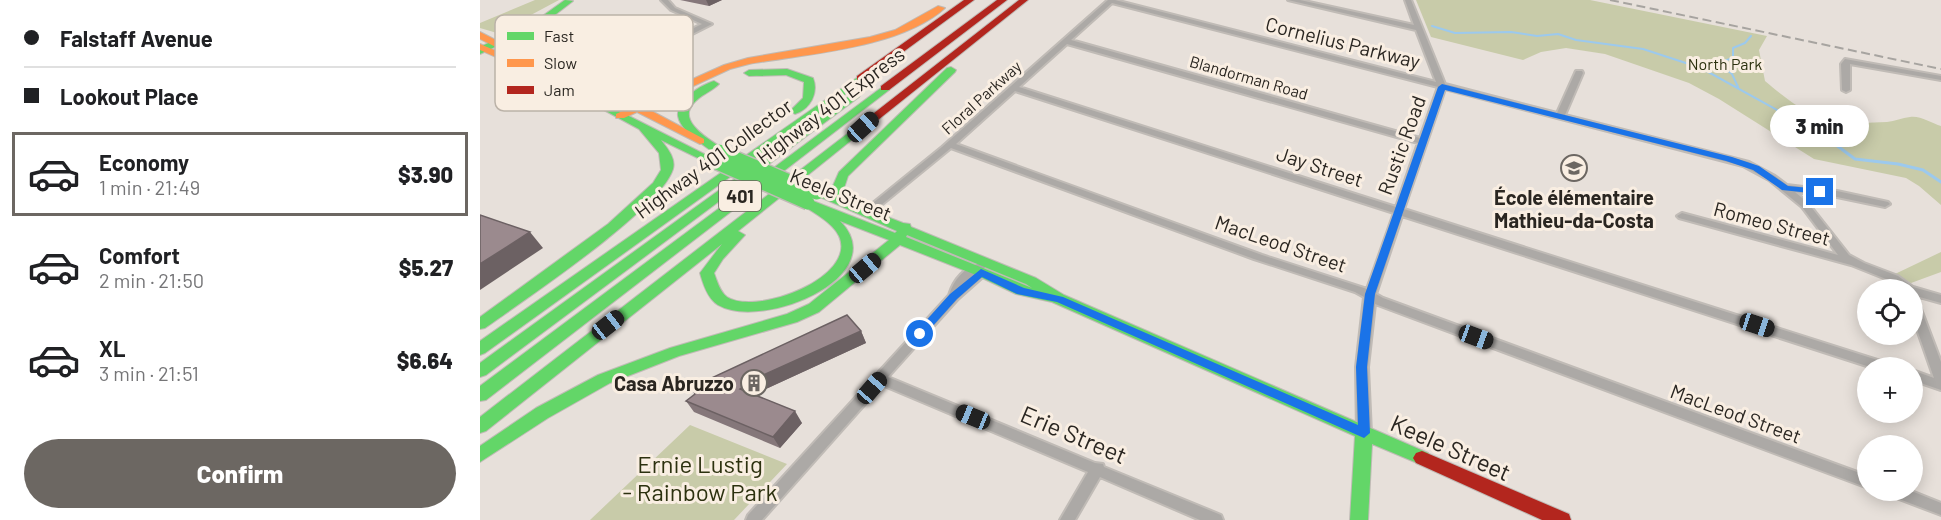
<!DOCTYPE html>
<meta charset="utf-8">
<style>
body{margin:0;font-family:Barlow,sans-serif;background:#f6f6f6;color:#202124;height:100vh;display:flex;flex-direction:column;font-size:22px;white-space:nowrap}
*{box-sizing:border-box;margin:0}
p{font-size:20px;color:#757577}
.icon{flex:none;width:33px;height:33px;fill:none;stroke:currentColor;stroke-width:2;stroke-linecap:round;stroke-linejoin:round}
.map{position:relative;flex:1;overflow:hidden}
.side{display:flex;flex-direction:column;background:#fff;width:480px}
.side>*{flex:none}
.banner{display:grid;align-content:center;height:132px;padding:0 24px;background:#fff}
.controls{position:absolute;left:1377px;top:279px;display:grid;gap:12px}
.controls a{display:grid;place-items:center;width:66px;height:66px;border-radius:50%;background:#fff;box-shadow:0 3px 15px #0003;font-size:30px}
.end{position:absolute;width:27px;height:27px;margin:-14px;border:8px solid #1a73e8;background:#fff;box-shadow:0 0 0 3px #fff}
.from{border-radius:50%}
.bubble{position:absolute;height:42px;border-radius:21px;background:#fff;box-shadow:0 3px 15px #0003;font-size:20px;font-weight:800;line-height:42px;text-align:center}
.car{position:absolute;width:18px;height:36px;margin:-18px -9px;border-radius:8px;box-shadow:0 0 4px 2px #0007;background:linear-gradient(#222 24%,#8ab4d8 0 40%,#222 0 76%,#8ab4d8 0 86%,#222 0)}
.banner b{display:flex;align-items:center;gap:21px;height:57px;font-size:22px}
.banner b+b{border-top:2px solid #e0e0e0}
.banner i{width:15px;height:15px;background:#202124}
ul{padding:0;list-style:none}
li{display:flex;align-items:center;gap:18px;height:84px;margin:0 12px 9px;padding:0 12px;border:3px solid transparent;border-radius:0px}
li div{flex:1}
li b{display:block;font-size:22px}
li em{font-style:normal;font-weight:800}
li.current{border-color:#6c6762}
li>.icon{width:54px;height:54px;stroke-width:1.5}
.button{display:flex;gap:12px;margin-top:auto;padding:12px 24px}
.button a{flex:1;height:69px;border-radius:36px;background:#6c6762;color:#fff;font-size:24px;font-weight:800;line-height:69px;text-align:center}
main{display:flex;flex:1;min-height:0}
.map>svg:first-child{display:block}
.green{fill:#c8cba9}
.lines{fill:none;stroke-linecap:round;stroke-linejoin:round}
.stream-far1{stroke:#9cc9ed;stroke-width:2}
.stream{stroke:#9cc9ed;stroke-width:3}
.street-casing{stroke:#c0bbb6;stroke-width:4}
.fast-casing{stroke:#c0bbb6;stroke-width:2}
.slow-casing{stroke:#c0bbb6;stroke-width:2}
.jam-casing{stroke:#c0bbb6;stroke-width:2}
.street{fill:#aca9a6;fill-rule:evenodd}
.fast{fill:#63d668;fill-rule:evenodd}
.slow{fill:#ff974d;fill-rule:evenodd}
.jam{fill:#b3261e;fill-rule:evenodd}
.rail{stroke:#a7a4a0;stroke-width:2;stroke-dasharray:9 4.5;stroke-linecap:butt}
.fast-bridge-casing{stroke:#c0bbb6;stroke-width:16;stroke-linecap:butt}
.fast-bridge{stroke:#63d668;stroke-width:13}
.wall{fill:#85777a}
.shaded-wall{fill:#6c6163}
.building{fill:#9b8a8e;stroke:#6c6163;stroke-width:1.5}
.route{fill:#1a73e8}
.labels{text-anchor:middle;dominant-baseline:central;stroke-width:6;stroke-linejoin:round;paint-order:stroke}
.far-park-label{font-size:16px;fill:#2c310f;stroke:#f9eee2}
.far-street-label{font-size:16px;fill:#2a2621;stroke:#f9eee2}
.shield{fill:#f9eee2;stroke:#68625b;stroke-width:1.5}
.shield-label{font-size:18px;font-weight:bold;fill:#2a2621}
.street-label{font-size:20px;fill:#2a2621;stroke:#f9eee2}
.poi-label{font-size:20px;font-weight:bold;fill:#2a2621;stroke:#f9eee2}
.near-street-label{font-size:24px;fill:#2a2621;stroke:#f9eee2}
.near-park-label{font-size:24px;fill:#2c310f;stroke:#f9eee2}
.key{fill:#f9eee2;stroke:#bbb2a8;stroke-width:1.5}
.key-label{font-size:16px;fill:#2a2621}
</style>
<main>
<section class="side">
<div class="banner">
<b><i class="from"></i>Falstaff Avenue</b>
<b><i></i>Lookout Place</b>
</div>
<ul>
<li class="current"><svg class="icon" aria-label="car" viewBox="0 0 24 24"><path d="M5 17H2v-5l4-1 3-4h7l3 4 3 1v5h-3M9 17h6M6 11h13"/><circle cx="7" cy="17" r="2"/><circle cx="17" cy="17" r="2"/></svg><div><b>Economy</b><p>1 min · 21:49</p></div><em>$3.90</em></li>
<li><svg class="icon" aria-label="car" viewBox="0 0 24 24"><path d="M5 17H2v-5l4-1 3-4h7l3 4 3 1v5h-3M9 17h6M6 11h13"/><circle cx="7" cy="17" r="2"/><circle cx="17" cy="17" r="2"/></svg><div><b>Comfort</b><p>2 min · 21:50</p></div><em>$5.27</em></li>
<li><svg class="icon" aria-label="car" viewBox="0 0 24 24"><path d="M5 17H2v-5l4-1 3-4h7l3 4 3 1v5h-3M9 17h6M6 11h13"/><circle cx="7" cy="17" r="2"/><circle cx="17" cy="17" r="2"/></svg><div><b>XL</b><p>3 min · 21:51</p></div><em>$6.64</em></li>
</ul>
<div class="button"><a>Confirm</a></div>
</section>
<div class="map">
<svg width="1461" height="520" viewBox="0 0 1461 520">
<rect width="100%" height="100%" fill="#e7e0da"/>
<!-- green -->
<path class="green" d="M55,0H79L17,33L0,28V23Z
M936,0H1110L1287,36L1279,50L1285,81C1331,120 1347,125 1407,122C1415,121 1422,118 1430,117C1439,115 1452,123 1461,126V205L1439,186L1426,178L1334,159L1239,99L1209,83L1125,54L1086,48L1061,52L1043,60L951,37Z
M1461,252V272L1431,283L1415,274Z
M210,425L307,464L254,520H110Z"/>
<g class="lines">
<!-- stream-far1 -->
<path class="stream-far1" d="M952,26L975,33L1031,32L1057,36L1078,34L1096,40L1163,49L1221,68L1339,133
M1258,87L1252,74L1238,63L1253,58V48L1265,43L1271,36"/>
<!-- stream -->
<path class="stream" d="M1337,131L1375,159L1418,164L1443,170L1461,182"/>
<defs>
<path id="street" d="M181,0H188L195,8L232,24L112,85H106V81L222,24L191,10Z
M628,0H635L956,82L936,30L808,0H820L934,25L925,0H931L965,84L1077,113L1095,73L1096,71H1102L1103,73L1085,115L1269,162L1295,176L1307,185L1357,191L1408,202L1410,204L1405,207L1357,197L1315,192L1328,203L1369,255L1384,263L1418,276L1433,287L1461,295V303L1436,296L1461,362V390L1432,380V370L1454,378L1432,315V290H1422L1411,281L1371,265L1199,218L1197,216L1202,213L1358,255L1322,207L1289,180L1263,166L965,89L924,209L1413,365L1415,368H1393L922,216L896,294L903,298L1388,476V488L895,304L888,367L891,433L889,437L884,438L879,437L877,433L876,367L884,297L875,292L774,259L471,148L389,215H383L381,213L383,211L462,147ZM632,3L958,87L940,138L591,40ZM587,44L938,143L916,207L539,87ZM535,91L914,213L887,289L782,255L476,144Z
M1365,59L1461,76V80L1370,64V90L1366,92L1362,90L1361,64Z
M500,263L505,267L504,269L506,272L505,275L478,299L408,377L615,463L623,464L624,467L741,515L743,520H720L620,477L595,520H580L608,472L402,385L282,520H266L268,515L469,295C474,279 484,268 500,263Z
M1404,490H1429L1461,503V515L1406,494Z"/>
<path id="fast" d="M85,0L93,1L63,24L0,54V47L57,20Z
M471,67L476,70L475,72L368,176L364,188L382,207L423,223L430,224L431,227L556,278L584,295L948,453L951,458L948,463L942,465L892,444L888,520H870L875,436L572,302L536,294L496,275L420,245L339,312L317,322L199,356L130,383L68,418L0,462V446L56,408L118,375L190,348L307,314L329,304L409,240L360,221C414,276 283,331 238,305C228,299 223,284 220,273L242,244L6,431L0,433V417L380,124L384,123L389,126L258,231L265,235L243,259L234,273C237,281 240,292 247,297C277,316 378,277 359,236C352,222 335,214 324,206L322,203L324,200L328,199L415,233L417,231L331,193L337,189L360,198L352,188L359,172L467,68ZM427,235L546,284L552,288L426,237Z
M307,69L333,78C339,93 330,109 315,114L310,111L323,98L324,82L306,75L269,76L264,73L269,70Z
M73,72L135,109L234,159L228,162L224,161L181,140C187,148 196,158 193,169C181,209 44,300 5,328L0,329V317L128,224L173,183L181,170L179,153L159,129L76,84L68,75Z
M381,75L386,78L385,80L5,353L0,355V341Z
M234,81L239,84C231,92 220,95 213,104C197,122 231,140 243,149L245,151L239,154C231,152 225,146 219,142C211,135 200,127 198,116C196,100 221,85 234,81Z
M405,85L410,88L409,90L6,400L0,401V386Z
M375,92L380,95L379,97L6,375L0,377V363Z"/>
<path id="slow" d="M458,6L465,8C421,48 327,54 269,64L250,69L166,108L224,139V143L220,144L157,112L144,118H136V114L149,108L105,85L41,68L0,50V44L47,64L113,81L157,104L244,65L268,58L390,37L415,30Z
M0,32L55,60L57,62L49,64L0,39Z"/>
<path id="jam" d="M484,0H494L385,80H377V76Z
M517,0H527L409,90H401V86Z
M539,0H548L388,128H380V124Z
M942,451L1089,514L1091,520H1062L936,463L933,458L936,453Z"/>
</defs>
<!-- street casing -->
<use href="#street" class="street-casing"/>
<!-- fast casing -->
<use href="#fast" class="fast-casing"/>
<!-- slow casing -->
<use href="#slow" class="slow-casing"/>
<!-- jam casing -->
<use href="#jam" class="jam-casing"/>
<!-- street -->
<use href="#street" class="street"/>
<!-- fast -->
<use href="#fast" class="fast"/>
<!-- slow -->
<use href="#slow" class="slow"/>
<!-- jam -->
<use href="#jam" class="jam"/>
<!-- rail -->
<path class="rail" d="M1130,0L1461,69"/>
<defs>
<path id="fast-bridge" d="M239,151L337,193
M228,159L328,203"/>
</defs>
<!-- fast-bridge casing -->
<use href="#fast-bridge" class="fast-bridge-casing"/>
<!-- fast-bridge -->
<use href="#fast-bridge" class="fast-bridge"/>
</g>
<!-- wall -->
<path class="wall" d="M200,0H242L229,6Z
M381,331L386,343L279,392L275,395L322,423L300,448L214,412L206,401Z"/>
<!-- shaded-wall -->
<path class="shaded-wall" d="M226,0H242L229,6Z
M50,232L63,248L0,290V264Z
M381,331L386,343L279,392L267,400L260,389L272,380Z
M315,411L322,423L300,448L293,437Z"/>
<!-- building -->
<path class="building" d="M0,215L50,232L0,264Z
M367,315L381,331L272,380L260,389L315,411L293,437L206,401L215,394L212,387Z"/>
<!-- route -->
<path class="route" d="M962,84L1252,157L1279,166L1308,186L1340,189L1345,192L1340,194L1302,190L1273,170L1246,161L965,90L895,294L887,367L890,433L884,438L577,302L537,294L502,277L477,299L443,337L440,338L434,334L470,294L501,269L544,288L583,297L878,425L876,367L885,294L958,87Z"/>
<!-- icons -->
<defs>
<symbol id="school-ring" viewBox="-11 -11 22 22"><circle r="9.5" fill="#f9eee2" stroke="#6c6762" stroke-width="1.5"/><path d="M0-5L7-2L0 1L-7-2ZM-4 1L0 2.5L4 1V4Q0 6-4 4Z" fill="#6c6762"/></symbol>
<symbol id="building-ring" viewBox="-11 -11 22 22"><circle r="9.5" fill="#f9eee2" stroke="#6c6762" stroke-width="1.5"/><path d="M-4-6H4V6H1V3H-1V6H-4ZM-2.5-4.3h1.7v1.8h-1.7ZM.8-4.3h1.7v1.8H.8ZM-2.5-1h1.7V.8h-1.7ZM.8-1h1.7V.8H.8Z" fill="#6c6762"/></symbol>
</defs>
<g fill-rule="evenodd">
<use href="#school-ring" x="1079" y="153" width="30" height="30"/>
<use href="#building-ring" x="259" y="368" width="30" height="30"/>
</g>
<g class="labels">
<!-- far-park labels -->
<g class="far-park-label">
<text x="1245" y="63">North Park</text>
</g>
<!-- far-street labels -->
<g class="far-street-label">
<text transform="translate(769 77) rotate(16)">Blandorman Road</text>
<text transform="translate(501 97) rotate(-42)">Floral Parkway</text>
</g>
<!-- shield labels -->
<rect class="shield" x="239" y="181" width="42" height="30" rx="4.5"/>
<g class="shield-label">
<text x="260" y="196">401</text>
</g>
<!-- street labels -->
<g class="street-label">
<text transform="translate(863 42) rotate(14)">Cornelius Parkway</text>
<text transform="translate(350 105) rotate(-37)">Highway 401 Express</text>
<text transform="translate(921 145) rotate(-70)">Rustic Road</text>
<text transform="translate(233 158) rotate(-36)">Highway 401 Collector</text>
<text transform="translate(840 166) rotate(18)">Jay Street</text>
<text transform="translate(361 194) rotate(22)">Keele Street</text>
<text transform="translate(1292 223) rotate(15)">Romeo Street</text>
<text transform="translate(801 243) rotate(19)">MacLeod Street</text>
<text transform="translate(1256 413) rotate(20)">MacLeod Street</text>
</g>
<!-- poi labels -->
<g class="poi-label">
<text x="1094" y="197">École élémentaire<tspan x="1094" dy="23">Mathieu-da-Costa</tspan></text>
<text x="254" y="383" text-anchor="end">Casa Abruzzo</text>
</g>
<!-- near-street labels -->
<g class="near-street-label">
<text transform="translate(594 434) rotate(23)">Erie Street</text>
<text transform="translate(971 447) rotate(24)">Keele Street</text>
</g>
<!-- near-park labels -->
<g class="near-park-label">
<text x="220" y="463">Ernie Lustig<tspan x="220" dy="28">- Rainbow Park</tspan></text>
</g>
</g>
<!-- legend -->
<rect x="15" y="15" width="198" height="96" rx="9" class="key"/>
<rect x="27" y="32" width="27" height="8" fill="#63d668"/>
<rect x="27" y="59" width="27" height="8" fill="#ff974d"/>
<rect x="27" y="86" width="27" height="8" fill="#b3261e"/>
<g class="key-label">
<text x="64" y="42">Fast</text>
<text x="64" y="69">Slow</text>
<text x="64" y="96">Jam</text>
</g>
</svg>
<div class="controls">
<a><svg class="icon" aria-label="locate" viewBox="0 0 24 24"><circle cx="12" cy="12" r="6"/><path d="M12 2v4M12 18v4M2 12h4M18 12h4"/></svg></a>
<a>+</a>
<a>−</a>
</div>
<i class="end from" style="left:440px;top:334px"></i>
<i class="end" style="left:1340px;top:192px"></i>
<div class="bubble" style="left:1290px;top:105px;width:99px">3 min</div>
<i class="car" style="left:383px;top:127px;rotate:48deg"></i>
<i class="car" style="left:385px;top:268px;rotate:50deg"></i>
<i class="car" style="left:128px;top:325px;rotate:52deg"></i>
<i class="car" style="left:1277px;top:325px;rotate:108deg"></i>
<i class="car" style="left:996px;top:337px;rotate:110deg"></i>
<i class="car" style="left:392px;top:388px;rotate:41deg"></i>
<i class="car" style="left:493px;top:417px;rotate:292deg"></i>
</div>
</main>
